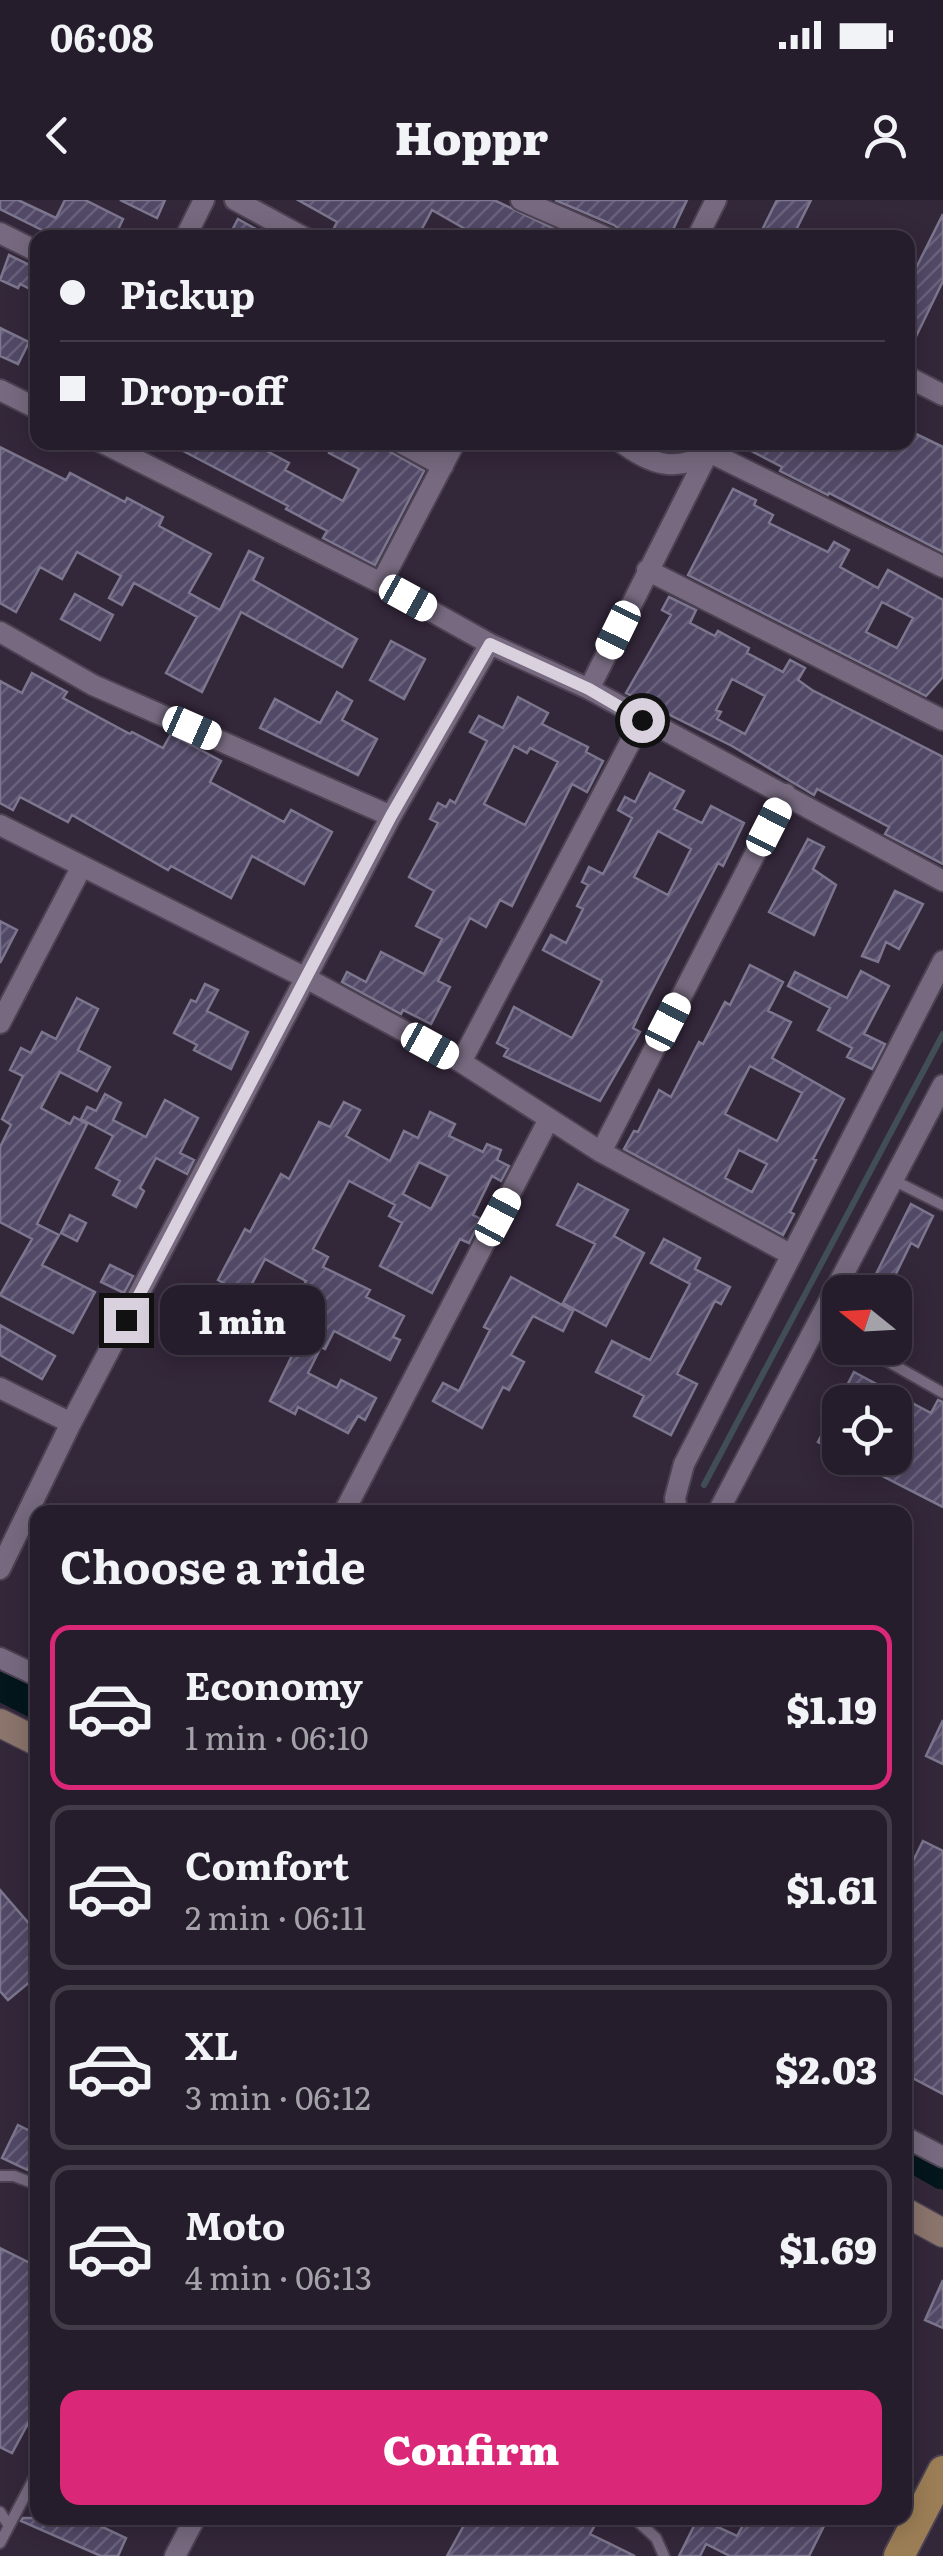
<!DOCTYPE html>
<meta charset="utf-8">
<style>
body{margin:0;font-family:Literata,serif;background:#2e2634;color:#f1f3f6;height:100vh;display:flex;flex-direction:column;font-size:38px;white-space:nowrap}
*{box-sizing:border-box;margin:0}
p{font-size:32px;color:#a4a2a9}
.icon{flex:none;width:55px;height:55px;fill:none;stroke:currentColor;stroke-width:2;stroke-linecap:round;stroke-linejoin:round}
.map{position:relative;flex:1;overflow:hidden}
.drawer{position:absolute;left:30px;top:1305px;width:882px;height:1020px;display:flex;flex-direction:column;background:#261d2c;border-radius:20px;box-shadow:0 5px 25px #0003,0 0 0 2px #423b48}
.drawer>*{flex:none}
.top-card{position:absolute;left:30px;top:30px;width:885px;height:220px;border-radius:20px;box-shadow:0 5px 25px #0003,0 0 0 2px #423b48;display:grid;align-content:center;height:220px;padding:0 30px;background:#261d2c}
.needle{width:65px;rotate:288deg}
.tools{position:absolute;left:822px;top:1075px;display:grid;gap:20px}
.tools a{display:grid;place-items:center;width:90px;height:90px;border-radius:20px;background:#261d2c;box-shadow:0 5px 25px #0003,0 0 0 2px #423b48;font-size:50px}
.end{position:absolute;width:45px;height:45px;margin:-22px;border:12px solid #d9d2de;background:#111;box-shadow:0 0 0 5px #111}
.from{border-radius:50%}
.bubble{position:absolute;height:70px;border-radius:20px;background:#261d2c;box-shadow:0 5px 25px #0003,0 0 0 2px #423b48;font-size:32px;font-weight:800;line-height:70px;text-align:center}
.car{position:absolute;width:30px;height:60px;margin:-30px -15px;border-radius:12px;box-shadow:0 0 8px 2px #0007;background:linear-gradient(#fff 24%,#345 0 40%,#fff 0 76%,#345 0 86%,#fff 0)}
.top-card b{display:flex;align-items:center;gap:35px;height:95px;font-size:38px}
.top-card b+b{border-top:2px solid #423b48}
.top-card i{width:25px;height:25px;background:#f1f3f6}
ul{padding:0;list-style:none}
li{display:flex;align-items:center;gap:30px;height:165px;margin:0 20px 15px;padding:0 10px;border:5px solid #423b48;border-radius:20px}
li div{flex:1}
li b{display:block;font-size:38px}
li em{font-style:normal;font-weight:800}
li.selected{border-color:#db2777}
li>.icon{width:90px;height:90px;stroke-width:1.5}
h2{padding:0 30px;font-size:45px;line-height:120px}
.primary-button{display:flex;gap:20px;margin-top:auto;padding:20px 30px}
.primary-button a{flex:1;height:115px;border-radius:20px;background:#db2777;color:#fff;font-size:40px;font-weight:800;line-height:115px;text-align:center}
.status{display:flex;justify-content:space-between;align-items:center;height:70px;padding:0 50px;background:#261d2c;direction:ltr}
.status svg{height:28px;fill:currentColor}
header{display:flex;justify-content:space-between;align-items:center;height:130px;padding:0 30px;background:#261d2c;font-size:45px;font-weight:800}
.map>svg:first-child{display:block}
.lines{fill:none;stroke-linecap:round;stroke-linejoin:round}
.stream{stroke:#424e56;stroke-width:6}
.river{stroke:#02161b;stroke-width:35}
.building{fill:url(#building-hatch);stroke:#7c768e;stroke-width:2.5;fill-rule:evenodd}
.lane-casing{stroke:#4c4252;stroke-width:14}
.street-casing{stroke:#4c4252;stroke-width:24}
.secondary-casing{stroke:#4c4252;stroke-width:31}
.primary-casing{stroke:#4c4252;stroke-width:34}
.lane{stroke:#776a80;stroke-width:10}
.street{stroke:#776a80;stroke-width:20}
.secondary{stroke:#8a746b;stroke-width:28}
.primary{stroke:#9c7e56;stroke-width:30}
.route{stroke:#d9d2de;stroke-width:12}
</style>
<div class="status"><b>06:08</b><svg viewBox="0 0 49 12"><path d="M0 12V9h3v3zM5 12V6h3v6zM10 12V3h3v9zM15 12V0h3v12zM26 1h20v11H26zM47 4h2v5h-2z"/></svg></div>
<header><svg class="icon" aria-label="back" viewBox="0 0 24 24"><path d="M15 5l-7 7 7 7"/></svg>Hoppr<svg class="icon" aria-label="person" viewBox="0 0 24 24"><circle cx="12" cy="8" r="4"/><path d="M4 21q1-7 8-7t8 7"/></svg></header>
<div class="map">
<svg width="943" height="2356" viewBox="0 0 943 2356">
<defs>
<pattern id="building-hatch" width="6" height="6" patternUnits="userSpaceOnUse" patternTransform="scale(2.5)"><rect width="6" height="6" fill="#524967"/><path d="M-1 1l2-2M0 6l6-6M5 7l2-2" fill="none" stroke="#6a627c"/></pattern>
</defs>
<rect width="100%" height="100%" fill="#33273a"/>
<g class="lines">
<!-- stream -->
<path class="stream" d="M704,1285L943,834"/>
<!-- river -->
<path class="river" d="M0,1483L38,1502
M905,1950L943,1972"/>
</g>
<!-- building -->
<path class="building" d="M0,0H18L56,18L65,0H85L123,19L114,38H58L0,9Z
M120,0H165L157,18Z
M298,0H494L569,36L481,38L432,10L417,38H348L333,30L337,22Z
M555,0H687L669,38H631L614,25Z
M777,0H811L792,38H758Z
M943,14V81L908,153V84Z
M238,19L272,38H228Z
M9,55L38,69V93L20,84L18,88L0,80Z
M0,128L29,142L18,164L0,156Z
M914,233L943,247V352L829,293L828,295L780,271L782,267L734,242H909Z
M166,242H250L289,263L285,270L343,301L359,269L329,253L334,242H373L424,271L375,365L323,338L327,331L286,309L288,306Z
M0,247L66,280L70,273L125,302L127,298L163,317L159,326L211,354L189,393L220,410L249,351L263,358L253,380L357,439L342,467L241,412L202,492L166,473L197,417L134,383L122,405L109,398L121,376L77,352L62,379L40,367L16,412L0,403Z
M733,289L756,300L754,305L773,315L769,323L828,352L834,342L849,350L840,367L878,388L888,370L943,400V477L926,496L688,375ZM882,402L913,418L897,448L866,432Z
M75,394L113,415L100,440L61,419Z
M669,397L696,410L690,423L715,436L718,431L749,448L747,453L783,472L790,460L805,468L798,480L812,490L943,557V664L885,634L889,627L817,589L814,595L732,546L626,493L671,415L662,410ZM732,479L765,496L745,534L717,519L721,512L716,510Z
M391,441L425,459L404,499L370,480Z
M32,473L67,492L63,498L130,534L132,532L163,548L171,534L221,561L210,582L284,622L291,610L332,632L304,684L252,656L231,698L171,666L168,670L72,615L68,622L20,597L13,610L0,603V481L22,493Z
M337,492L352,501L342,520L377,539L358,575L260,528L275,499L320,523Z
M518,497L548,513L542,524L588,547L586,552L603,561L587,592L572,584L512,706L500,700L486,727L470,718L438,781L450,787L431,824L403,810L401,814L342,782L347,772L366,782L381,752L424,774L442,739L416,726L434,691L409,677L438,623L430,619L438,603L446,607L450,600L455,603L487,541L470,532L479,516L503,528ZM514,546L527,553L530,548L558,562L525,625L484,604Z
M650,573L684,591L674,609L702,623L711,606L744,623L723,666L718,663L639,815L633,828L640,832L600,901L504,856L508,849L497,843L514,807L572,838L602,781L543,750L551,735L566,743L583,709L577,706L588,685L582,682L589,667L603,674L632,618L618,610L625,597L635,602ZM658,631L691,649L668,695L634,677Z
M808,639L824,647L813,669L836,685L814,735L769,712Z
M895,691L923,704L899,749L886,742L878,762L862,756Z
M0,721L17,730L0,763Z
M750,765L783,782L768,811L791,822L772,858L844,899L813,959L816,960L790,1012L794,1014L783,1035L624,949L634,931L638,932L659,890L671,897L699,842L703,844L725,802L730,805ZM750,866L802,893L777,941L725,914ZM739,950L767,964L752,992L725,978Z
M861,771L889,786L864,834L885,844L872,869L847,857L852,848L818,830L830,808L788,786L795,772L847,798Z
M205,784L218,790L207,811L248,832L231,869L194,850L197,845L174,833L191,800L196,802Z
M77,798L98,809L78,850L110,867L97,891L60,872L41,908L70,924L74,917L87,924L37,1024L59,1035L42,1065L95,1092L73,1133L0,1095L32,1039L0,1022V947L11,925L2,919L23,876L10,870L21,848L31,853L42,832L56,839Z
M105,894L121,903L113,920L146,937L165,900L198,918L180,953L194,960L187,974L156,958L140,988L144,991L136,1007L113,995L120,981L96,968L113,936L81,919L87,907L96,911Z
M344,902L360,910L346,936L390,961L404,931L418,938L430,912L455,924L449,936L483,952L487,944L501,950L497,960L509,966L501,981L492,976L473,1015L481,1019L469,1043L460,1039L432,1093L380,1066L402,1023L389,1016L395,1005L349,981L313,1049L328,1057L323,1067L370,1090L366,1097L404,1116L393,1137L400,1140L390,1160L334,1131L325,1149L321,1147L308,1173L337,1188L341,1180L376,1198L365,1220L358,1216L348,1233L298,1207L295,1214L270,1201L301,1137L263,1118L270,1105L289,1114L306,1081L265,1059L246,1095L218,1080L245,1029L250,1032L281,974L289,979L319,922L330,927ZM419,962L448,976L431,1009L403,994Z
M578,984L628,1010L614,1036L644,1053L606,1126L563,1103L595,1044L557,1025Z
M911,1004L933,1016L918,1047L911,1043L889,1088L873,1080Z
M70,1015L86,1023L77,1041L61,1033Z
M664,1039L700,1058L695,1069L730,1087L721,1104L715,1101L677,1174L697,1184L671,1235L634,1216L644,1196L596,1172L612,1141L650,1160L690,1084L651,1063Z
M110,1065L133,1076L124,1093L101,1082Z
M511,1077L573,1111L563,1131L533,1116L511,1155L524,1162L509,1190L503,1187L482,1228L433,1201L443,1183L459,1191L490,1130L484,1127Z
M0,1125L55,1156L42,1179L0,1155Z
M854,1172L931,1213L938,1200L943,1202V1307L847,1258H895V1202H840V1254L818,1242Z
M943,1520V1564L926,1556Z
M923,1641L943,1651V1894L905,1874V1677Z
M0,1690L38,1734V1775L8,1800L0,1791Z
M18,1925L38,1935V1975L2,1958Z
M0,2048L38,2067V2205L12,2253L0,2247Z
M943,2080V2128L925,2120Z
M23,2318H102L98,2325L126,2338L118,2356H101L21,2321Z
M468,2318H599L590,2334L635,2356H447Z
M698,2318L737,2336L747,2318H828L809,2356H730L706,2344L700,2356H679Z"/>
<g class="lines">
<defs>
<path id="lane" d="M893,980L943,1005
M873,1153L943,1193
M0,1976H14L38,1985
M0,2312L9,2326
M634,2318L656,2338L664,2356
M0,2343L38,2271"/>
<path id="street" d="M235,0L305,38
M521,0L608,38
M0,33L38,52
M185,38L204,0
M697,38L716,0
M908,177L943,195
M0,190L38,209
M101,242L381,383L490,444L589,489L943,681
M399,242L443,266
M621,242C650,264 676,274 709,252L943,367
M647,370L943,520
M381,383L455,242
M0,432L93,485L391,616
M589,489L708,253
M0,625L306,778L461,862L601,952L790,1054
M0,823L81,668
M461,862L642,520
M601,952L786,594
M0,1188L71,1223
M344,1312L549,919
M677,1312L675,1298L684,1264L943,761
M718,1312L943,885
M0,1369L71,1223L391,616L490,444
M0,1458L38,1476
M905,1937L943,1957
M175,2356L195,2318"/>
<path id="secondary" d="M0,1523L38,1542
M905,2012L943,2033"/>
<path id="primary" d="M899,2356L943,2271"/>
</defs>
<!-- lane casing -->
<use href="#lane" class="lane-casing"/>
<!-- street casing -->
<use href="#street" class="street-casing"/>
<!-- secondary casing -->
<use href="#secondary" class="secondary-casing"/>
<!-- primary casing -->
<use href="#primary" class="primary-casing"/>
<!-- lane -->
<use href="#lane" class="lane"/>
<!-- street -->
<use href="#street" class="street"/>
<!-- secondary -->
<use href="#secondary" class="secondary"/>
<!-- primary -->
<use href="#primary" class="primary"/>
</g>
<g class="lines">
<!-- route -->
<path class="route" d="M126,1120L391,616L490,444L589,489L642,520"/>
</g>
</svg>
<div class="tools">
<a><svg class="needle" viewBox="-14 -14 28 28"><path d="M0-13l5 13h-10z" fill="#e53935"/><path d="M0 13l5-13h-10z" fill="#a4a2a9"/></svg></a>
<a><svg class="icon" aria-label="locate" viewBox="0 0 24 24"><circle cx="12" cy="12" r="6"/><path d="M12 2v4M12 18v4M2 12h4M18 12h4"/></svg></a>
</div>
<i class="end from" style="left:642px;top:520px"></i>
<i class="end" style="left:126px;top:1120px"></i>
<div class="bubble" style="left:160px;top:1085px;width:165px">1 min</div>
<i class="car" style="left:408px;top:398px;rotate:119deg"></i>
<i class="car" style="left:618px;top:430px;rotate:206deg"></i>
<i class="car" style="left:192px;top:528px;rotate:114deg"></i>
<i class="car" style="left:769px;top:627px;rotate:27deg"></i>
<i class="car" style="left:668px;top:822px;rotate:27deg"></i>
<i class="car" style="left:430px;top:846px;rotate:119deg"></i>
<i class="car" style="left:498px;top:1017px;rotate:28deg"></i>
<div class="top-card">
<b><i class="from"></i>Pickup</b>
<b><i></i>Drop-off</b>
</div>
<section class="drawer">
<h2>Choose a ride</h2>
<ul>
<li class="selected"><svg class="icon" aria-label="car" viewBox="0 0 24 24"><path d="M5 17H2v-5l4-1 3-4h7l3 4 3 1v5h-3M9 17h6M6 11h13"/><circle cx="7" cy="17" r="2"/><circle cx="17" cy="17" r="2"/></svg><div><b>Economy</b><p>1 min · 06:10</p></div><em>$1.19</em></li>
<li><svg class="icon" aria-label="car" viewBox="0 0 24 24"><path d="M5 17H2v-5l4-1 3-4h7l3 4 3 1v5h-3M9 17h6M6 11h13"/><circle cx="7" cy="17" r="2"/><circle cx="17" cy="17" r="2"/></svg><div><b>Comfort</b><p>2 min · 06:11</p></div><em>$1.61</em></li>
<li><svg class="icon" aria-label="car" viewBox="0 0 24 24"><path d="M5 17H2v-5l4-1 3-4h7l3 4 3 1v5h-3M9 17h6M6 11h13"/><circle cx="7" cy="17" r="2"/><circle cx="17" cy="17" r="2"/></svg><div><b>XL</b><p>3 min · 06:12</p></div><em>$2.03</em></li>
<li><svg class="icon" aria-label="car" viewBox="0 0 24 24"><path d="M5 17H2v-5l4-1 3-4h7l3 4 3 1v5h-3M9 17h6M6 11h13"/><circle cx="7" cy="17" r="2"/><circle cx="17" cy="17" r="2"/></svg><div><b>Moto</b><p>4 min · 06:13</p></div><em>$1.69</em></li>
</ul>
<div class="primary-button"><a>Confirm</a></div>
</section>
</div>
